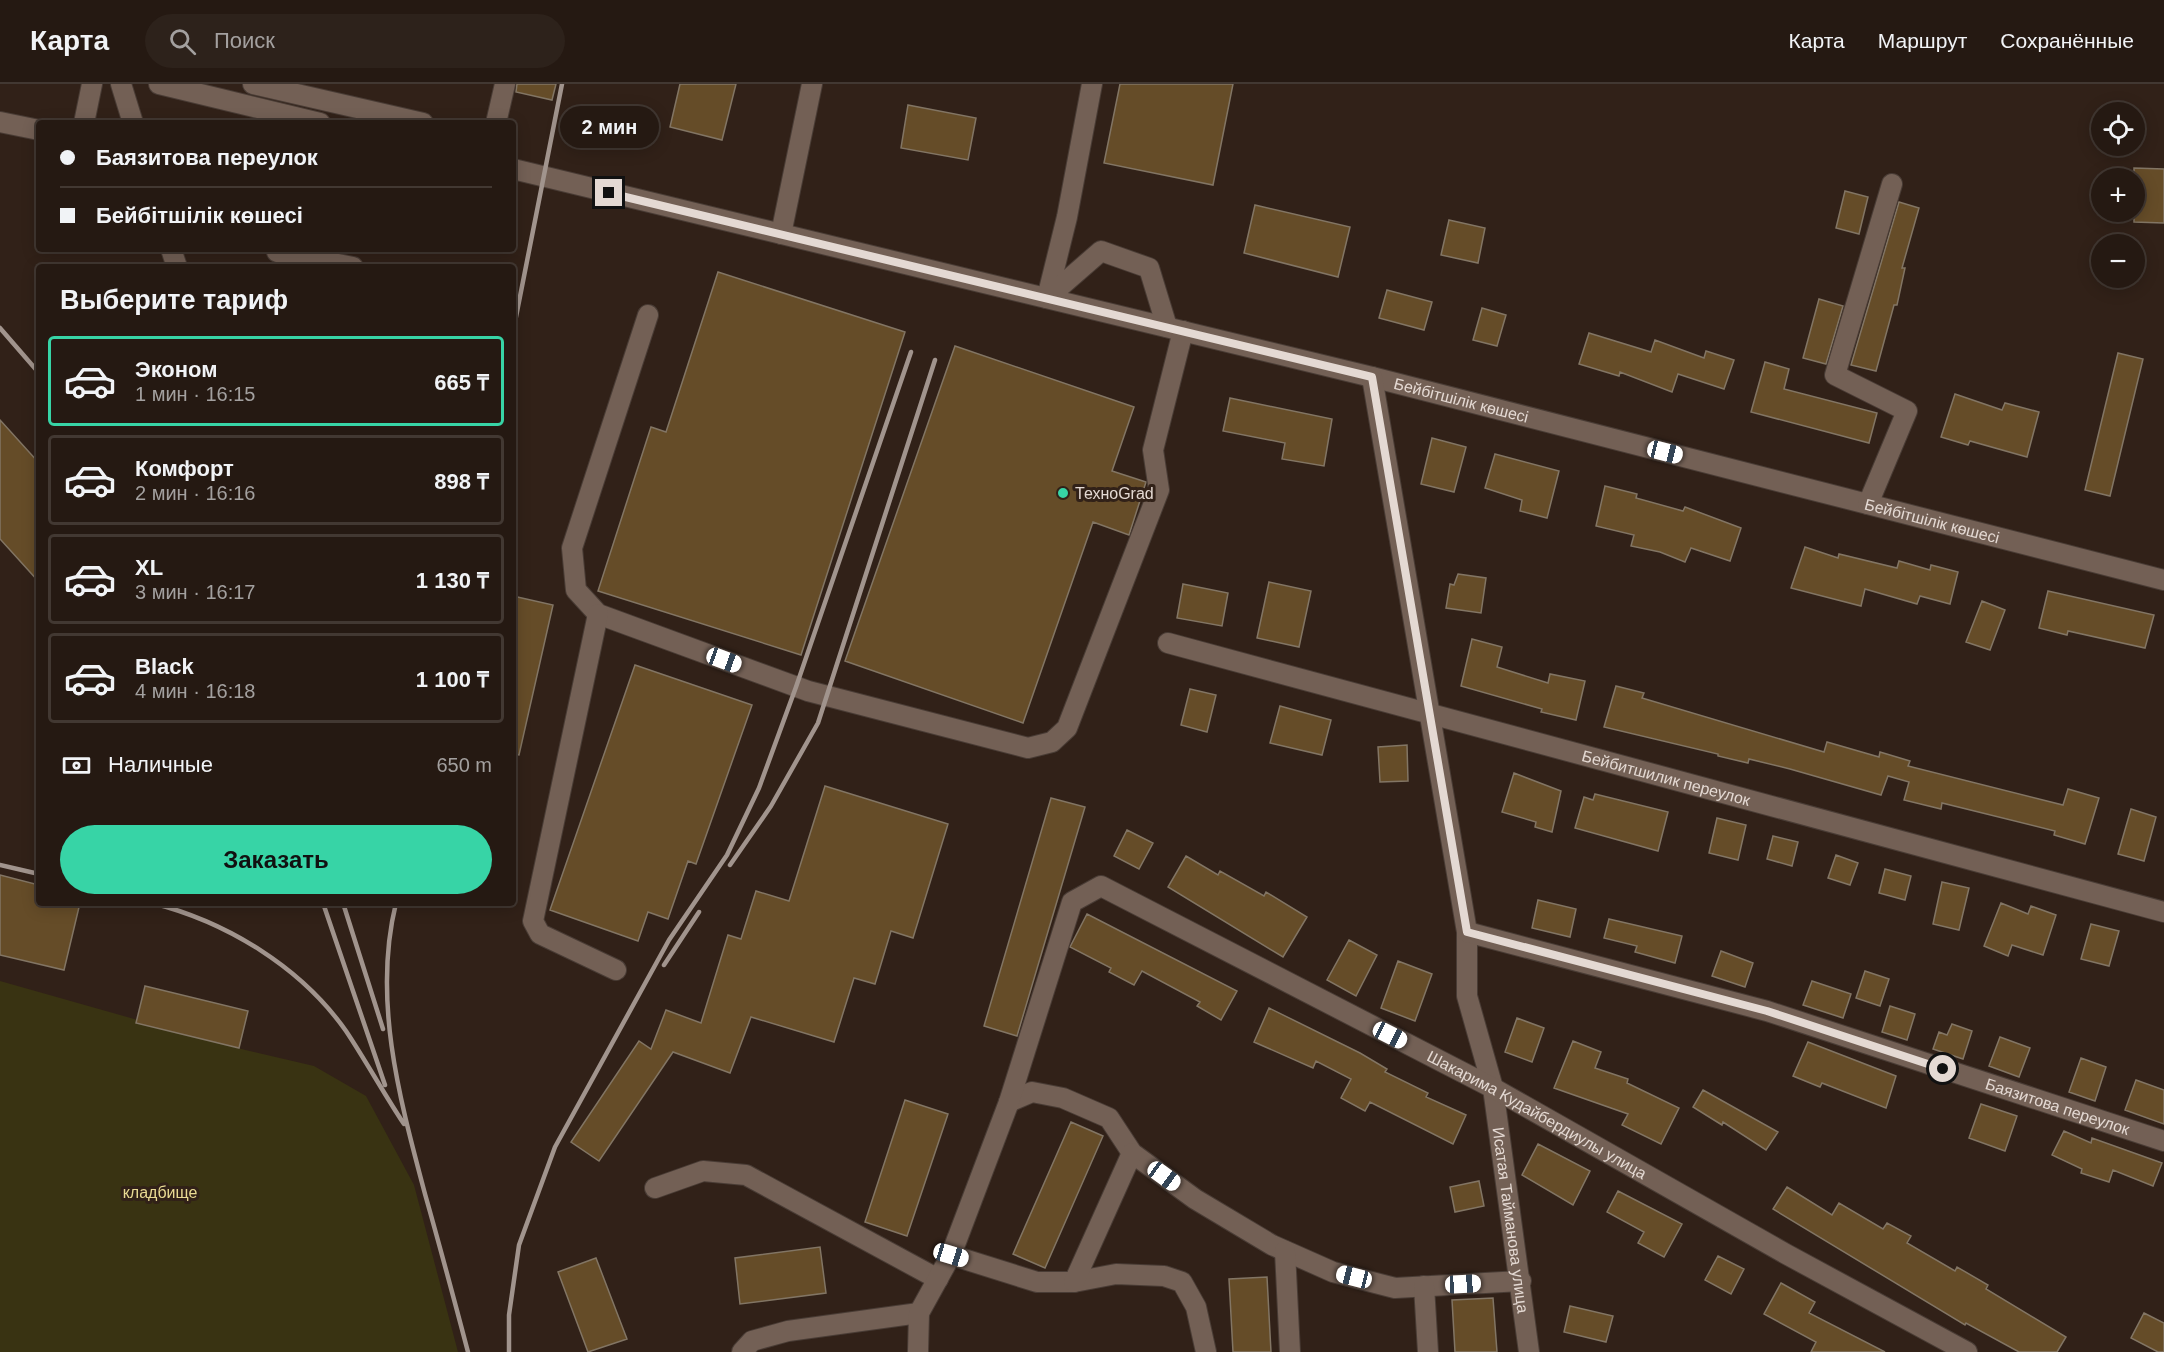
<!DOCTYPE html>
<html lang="ru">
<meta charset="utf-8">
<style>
body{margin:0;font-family:Arial,sans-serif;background:#2d221b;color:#f1f3f6;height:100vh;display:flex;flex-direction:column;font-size:22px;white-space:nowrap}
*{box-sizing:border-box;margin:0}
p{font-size:20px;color:#a3a09f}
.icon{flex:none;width:33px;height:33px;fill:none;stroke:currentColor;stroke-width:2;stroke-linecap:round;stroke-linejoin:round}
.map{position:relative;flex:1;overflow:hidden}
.sheet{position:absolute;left:36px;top:180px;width:480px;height:642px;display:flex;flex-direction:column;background:#251912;border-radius:6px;box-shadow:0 3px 15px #0003,0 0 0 2px #423832}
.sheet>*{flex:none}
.guide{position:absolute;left:36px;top:36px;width:480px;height:132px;border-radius:6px;box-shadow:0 3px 15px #0003,0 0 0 2px #423832;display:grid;align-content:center;height:132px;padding:0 24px;background:#251912}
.tools{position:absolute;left:2091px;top:18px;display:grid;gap:12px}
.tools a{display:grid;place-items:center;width:54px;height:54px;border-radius:50%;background:#251912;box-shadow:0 3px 15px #0003,0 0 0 2px #423832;font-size:30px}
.end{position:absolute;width:27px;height:27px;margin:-14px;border:8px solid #e4d9d3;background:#111;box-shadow:0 0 0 3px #111}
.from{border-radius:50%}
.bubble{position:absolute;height:42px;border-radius:21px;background:#251912;box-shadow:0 3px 15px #0003,0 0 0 2px #423832;font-size:20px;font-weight:700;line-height:42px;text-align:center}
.car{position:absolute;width:18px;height:36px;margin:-18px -9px;border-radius:8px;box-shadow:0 0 4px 2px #0007;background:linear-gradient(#fff 24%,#345 0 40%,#fff 0 76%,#345 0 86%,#fff 0)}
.guide b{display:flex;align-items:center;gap:21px;height:57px;font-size:22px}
.guide b+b{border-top:2px solid #423832}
.guide i{width:15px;height:15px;background:#f1f3f6}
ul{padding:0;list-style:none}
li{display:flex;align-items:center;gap:18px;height:90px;margin:0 12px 9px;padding:0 12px;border:3px solid #423832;border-radius:6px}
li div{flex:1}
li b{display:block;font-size:22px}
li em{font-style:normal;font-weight:700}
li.current{border-color:#37d4a6}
li>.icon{width:54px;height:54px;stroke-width:1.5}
h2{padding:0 24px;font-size:27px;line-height:72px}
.pay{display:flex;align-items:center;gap:15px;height:66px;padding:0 24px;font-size:22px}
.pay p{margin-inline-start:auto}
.cta{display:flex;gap:12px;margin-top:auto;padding:12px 24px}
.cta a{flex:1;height:69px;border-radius:36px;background:#37d4a6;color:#111;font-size:24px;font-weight:700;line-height:69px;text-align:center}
header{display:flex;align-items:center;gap:36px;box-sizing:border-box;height:84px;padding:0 30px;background:#251912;border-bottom:2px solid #423832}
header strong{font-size:28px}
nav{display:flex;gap:33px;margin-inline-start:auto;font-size:21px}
.search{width:420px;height:54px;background:#2d221b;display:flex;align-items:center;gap:15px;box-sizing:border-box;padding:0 21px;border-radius:33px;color:#a3a09f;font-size:22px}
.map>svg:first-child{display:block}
.green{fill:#393312}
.building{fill:#654c28;stroke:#827564;stroke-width:1.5}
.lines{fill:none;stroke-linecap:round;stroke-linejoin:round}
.minor-casing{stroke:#493c35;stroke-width:22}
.minor{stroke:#736055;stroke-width:20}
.rail{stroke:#a1948d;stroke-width:4.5}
.route{stroke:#e4d9d3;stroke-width:8}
.poi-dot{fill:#37d4a6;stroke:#312118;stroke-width:2}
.labels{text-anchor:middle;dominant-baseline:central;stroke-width:6;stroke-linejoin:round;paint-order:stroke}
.street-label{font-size:16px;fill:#e4d9d3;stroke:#312118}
.poi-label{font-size:16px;fill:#e4d9d3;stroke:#312118;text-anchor:start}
.park-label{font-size:16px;fill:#e9da93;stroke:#312118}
</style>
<header>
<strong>Карта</strong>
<div class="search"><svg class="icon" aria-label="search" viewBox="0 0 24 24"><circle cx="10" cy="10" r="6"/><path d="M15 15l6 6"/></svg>Поиск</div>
<nav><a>Карта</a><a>Маршрут</a><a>Сохранённые</a></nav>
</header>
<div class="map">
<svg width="2164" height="1268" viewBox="0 0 2164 1268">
<rect width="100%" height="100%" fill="#312118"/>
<!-- green -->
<path class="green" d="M0,897L233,963L314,982L366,1012L414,1101L458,1268H0Z"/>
<!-- building -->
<path class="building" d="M517,0H556L552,16L516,8Z
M680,0H736L722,56L670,43Z
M1120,0H1233L1213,101L1104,79Z
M908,21L976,34L968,76L901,64Z
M2134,84L2164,85V139L2134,138Z
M1845,107L1868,113L1859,150L1836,144Z
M1899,118L1919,124L1902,184H1905L1897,221H1894L1876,287L1851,281Z
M1255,121L1350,143L1338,193L1244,169Z
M1449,136L1485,144L1478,179L1441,171Z
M718,188L905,248L801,571L598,507L651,343L666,348Z
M1387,206L1432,218L1424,246L1379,234Z
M1819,215L1843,222L1826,280L1803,274Z
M1482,224L1506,231L1497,262L1473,256Z
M1589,249L1651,268L1655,256L1704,274L1706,267L1734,276L1724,305L1678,290L1672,308L1620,288L1619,292L1579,280Z
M955,262L1134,323L1112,387L1146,398L1129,451L1093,438L1023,639L845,577Z
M2118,269L2143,275L2110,412L2085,406Z
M1765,278L1789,285L1784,305L1877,329L1869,359L1751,328Z
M1955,310L2002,326L2005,319L2039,328L2027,373L1970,357L1968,361L1941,353Z
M1230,314L1332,335L1324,382L1282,375L1285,359L1223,347Z
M0,336L39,379V498L0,455Z
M1432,354L1466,363L1454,408L1421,400Z
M1495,370L1559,387L1547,434L1520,427L1522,416L1485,404Z
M1605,402L1637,410L1636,414L1683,427L1685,423L1741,444L1730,477L1691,464L1685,478L1660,468L1631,462L1634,451L1596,442Z
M1805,463L1838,474L1839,470L1897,484L1899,477L1930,486L1931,481L1958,488L1950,520L1920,512L1917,520L1865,505L1861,522L1791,504Z
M1458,490L1486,494L1481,529L1446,524L1450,500L1454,501Z
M1269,498L1311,507L1299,563L1257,554Z
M1183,500L1228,509L1222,542L1177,534Z
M2048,507L2154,531L2145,564L2068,547L2067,551L2039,544Z
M513,512L553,521L519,671L513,670Z
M1982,517L2005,526L1990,566L1966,558Z
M1472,555L1502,563L1497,583L1548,599L1550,590L1585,597L1576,636L1541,628L1542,625L1461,602Z
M635,581L752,621L696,780L688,777L668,835L648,828L638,857L550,826Z
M1616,602L1644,609L1642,614L1824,668L1827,658L1879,673L1880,668L1910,677L1908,682L2063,721L2068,705L2099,714L2085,760L2054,751L2055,747L1942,719L1941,725L1904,716L1909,698L1888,692L1881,711L1790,685L1749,675L1748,679L1718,672V670L1604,643Z
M1190,605L1216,611L1207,648L1181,641Z
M1280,622L1331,636L1322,671L1270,659Z
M1407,661L1408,697L1380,698L1378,663Z
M1514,689L1561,707L1552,748L1535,743L1536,738L1502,728Z
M825,702L948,740L913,854L891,847L875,900L854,894L834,958L751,933L730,989L673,968L599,1077L571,1058L639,957L651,965L666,926L701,939L728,851L741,855L756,807L789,817Z
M1595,710L1668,728L1658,767L1575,744L1584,713L1593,716Z
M1051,714L1085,723L1017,952L984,942Z
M2131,725L2156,733L2144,777L2118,770Z
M1717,734L1746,741L1738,776L1709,769Z
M1127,746L1153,759L1139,785L1114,772Z
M1773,752L1798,758L1792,782L1767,775Z
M1836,771L1858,779L1850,801L1828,794Z
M1186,772L1218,791L1220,787L1264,812L1266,808L1307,833L1283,873L1168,803Z
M1885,785L1911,792L1905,816L1879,809Z
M0,791L39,801V819H80L64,886L0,871Z
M1942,798L1969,804L1959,846L1933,840Z
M1538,816L1576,825L1570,853L1532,844Z
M2001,819L2028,830L2031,822L2056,831L2043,871L2012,861L2008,872L1984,862Z
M1087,830L1237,907L1221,936L1197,922L1200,918L1142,887L1134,901L1109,888L1111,884L1070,863Z
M1609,835L1682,852L1675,879L1635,868L1637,862L1604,854Z
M2091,840L2119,847L2109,882L2081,875Z
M1349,856L1377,871L1356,912L1327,896Z
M1721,867L1753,879L1745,903L1712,892Z
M1398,877L1432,890L1415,937L1381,924Z
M1865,887L1889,895L1880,922L1856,914Z
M1812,897L1851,910L1843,934L1803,921Z
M145,902L248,927L239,964L136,939Z
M1890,922L1915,930L1907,956L1882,948Z
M1269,924L1360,969L1387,985L1385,988L1428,1009L1426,1013L1466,1031L1453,1060L1370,1018L1365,1027L1341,1014L1351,995L1316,977L1313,984L1254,958Z
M1517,934L1544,944L1532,978L1505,968Z
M1952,940L1972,947L1963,975L1933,965L1939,948L1947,951Z
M2000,953L2030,964L2019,993L1989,982Z
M1573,957L1601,968L1595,984L1628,995L1627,999L1679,1024L1661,1060L1622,1041L1628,1030L1554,1004Z
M1808,958L1896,992L1886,1024L1822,999L1820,1003L1793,992Z
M2081,974L2106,983L2095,1017L2069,1008Z
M2136,996L2164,1006V1040L2125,1026Z
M1703,1006L1778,1048L1766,1066L1723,1038L1722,1041L1693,1023Z
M905,1016L948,1030L907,1152L865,1138Z
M1981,1020L2017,1032L2005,1067L1969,1054Z
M1071,1038L1103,1052L1045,1184L1013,1170Z
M2064,1047L2091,1059L2092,1054L2162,1079L2153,1102L2113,1086L2109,1098L2081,1089L2082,1085L2052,1071Z
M1538,1060L1590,1087L1573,1121L1522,1091Z
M1479,1097L1484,1122L1455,1128L1450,1103Z
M1787,1103L1832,1131L1839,1119L1883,1145L1887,1139L1911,1152L1907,1159L1955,1187L1957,1183L1988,1201L1986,1205L2066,1253L2057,1268H2019L1966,1239L1965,1241L1773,1125Z
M1618,1107L1682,1140L1664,1173L1638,1159L1644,1148L1607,1128Z
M820,1163L826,1209L740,1220L735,1174Z
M1718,1172L1744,1185L1731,1210L1705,1196Z
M596,1174L627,1255L588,1268L558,1188Z
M1267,1193L1271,1268H1233L1229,1195Z
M1781,1199L1815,1218L1809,1229L1885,1268H1811L1816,1258L1764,1230Z
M1493,1214L1497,1268H1455L1452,1216Z
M1570,1222L1613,1232L1606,1258L1564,1248Z
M2144,1229L2164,1239V1268H2158L2131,1254Z"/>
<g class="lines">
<defs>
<g id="minor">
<path d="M121,0L133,39"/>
<path d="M159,0L320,39"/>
<path d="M253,0L423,39"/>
<path d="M0,38L39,46"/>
<path d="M84,39L92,0"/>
<path d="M496,39L505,0"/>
<path id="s1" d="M513,85L1372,293L2164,496"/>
<path d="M781,150L812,0"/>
<path d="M171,165L177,183"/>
<path d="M277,168L353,183"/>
<path d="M1047,214L1067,133L1092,0"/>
<path d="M1047,214L1101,167L1149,184L1167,243"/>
<path d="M648,231L572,464L576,506L598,530L808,607L1028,664L1052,658L1067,644L1159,406L1153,366L1183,247"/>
<path id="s2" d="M1372,293L1467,848V912L1493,1004L1529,1268"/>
<path d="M1868,420L1907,327L1835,291L1892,100"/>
<path d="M598,530L533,837L540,850L616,886"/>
<path id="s3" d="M1168,559L2164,828"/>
<path id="s4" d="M1467,848L1767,927L2164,1057"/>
<path d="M1009,1018L1032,1008L1063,1014L1109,1034L1132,1069L1195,1115L1272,1161L1333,1188L1395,1204L1521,1197"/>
<path d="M655,1104L703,1087L746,1091L938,1195"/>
<path d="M1285,1167L1290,1268"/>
<path d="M951,1171L1037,1198H1074L1116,1190L1164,1192L1182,1198L1196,1223L1206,1268"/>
<path d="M1074,1198L1132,1069"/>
<path d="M1424,1202L1428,1268"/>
<path d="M742,1268L752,1257L788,1247L919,1229"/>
<path id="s5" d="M918,1268L919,1229L951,1171L1009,1018L1072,818L1101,802L1493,1004L1786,1170L1967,1268"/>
</g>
</defs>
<!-- minor casing -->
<use href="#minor" class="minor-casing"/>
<!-- minor -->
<use href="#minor" class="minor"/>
<!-- rail -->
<path class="rail" d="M0,244L39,289
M513,248L562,0
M0,781L39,790
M730,781L771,722L818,639L935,276
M152,819C227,838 301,883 346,947C366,977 384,1010 404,1040
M323,819L385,1001
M343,819L383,945
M396,819C372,916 400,1016 425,1110C440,1163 454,1215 468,1268
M664,881L699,828
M509,1268V1231L519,1161L555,1063L669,856L727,771L759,704L796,603L911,268"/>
</g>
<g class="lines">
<!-- route -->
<path class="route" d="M609,109L1372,293L1467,848L1767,927L1943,985"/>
</g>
<!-- markers -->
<circle class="poi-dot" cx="1063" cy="409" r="6"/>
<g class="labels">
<!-- street labels -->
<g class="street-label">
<text stroke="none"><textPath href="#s1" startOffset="976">Бейбітшілік көшесі</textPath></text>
<text stroke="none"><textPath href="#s1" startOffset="1462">Бейбітшілік көшесі</textPath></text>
<text stroke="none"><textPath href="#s3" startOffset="516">Бейбитшилик переулок</textPath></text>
<text stroke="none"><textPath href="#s4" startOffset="616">Баязитова переулок</textPath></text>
<text stroke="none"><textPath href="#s5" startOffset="1004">Шакарима Кудайбердиулы улица</textPath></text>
<text stroke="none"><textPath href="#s2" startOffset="856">Исатая Тайманова улица</textPath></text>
</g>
<!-- poi labels -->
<g class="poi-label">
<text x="1075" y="409">ТехноGrad</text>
</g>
<!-- park labels -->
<g class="park-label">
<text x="160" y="1108">кладбище</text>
</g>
</g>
</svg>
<div class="tools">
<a><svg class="icon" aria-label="locate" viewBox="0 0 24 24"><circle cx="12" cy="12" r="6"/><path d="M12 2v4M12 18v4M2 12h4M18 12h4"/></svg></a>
<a>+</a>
<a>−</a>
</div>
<i class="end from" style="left:1943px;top:985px"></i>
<i class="end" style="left:609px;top:109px"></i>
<div class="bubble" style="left:560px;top:22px;width:99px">2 мин</div>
<i class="car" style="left:1665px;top:368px;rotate:104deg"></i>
<i class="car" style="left:724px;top:576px;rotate:110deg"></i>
<i class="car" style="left:1390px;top:951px;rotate:117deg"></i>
<i class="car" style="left:1164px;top:1092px;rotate:126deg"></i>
<i class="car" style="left:951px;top:1171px;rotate:107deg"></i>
<i class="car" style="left:1354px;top:1193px;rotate:284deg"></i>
<i class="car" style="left:1463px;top:1200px;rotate:87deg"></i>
<div class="guide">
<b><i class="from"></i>Баязитова переулок</b>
<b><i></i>Бейбітшілік көшесі</b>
</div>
<section class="sheet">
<h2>Выберите тариф</h2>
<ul>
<li class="current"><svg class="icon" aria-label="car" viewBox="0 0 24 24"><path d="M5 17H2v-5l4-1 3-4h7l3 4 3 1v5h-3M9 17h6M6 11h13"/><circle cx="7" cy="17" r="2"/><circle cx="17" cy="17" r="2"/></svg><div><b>Эконом</b><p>1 мин · 16:15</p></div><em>665 ₸</em></li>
<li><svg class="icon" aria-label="car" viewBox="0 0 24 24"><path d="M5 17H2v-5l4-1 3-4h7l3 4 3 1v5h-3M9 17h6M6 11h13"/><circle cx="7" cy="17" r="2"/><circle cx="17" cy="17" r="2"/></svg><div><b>Комфорт</b><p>2 мин · 16:16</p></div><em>898 ₸</em></li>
<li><svg class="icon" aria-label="car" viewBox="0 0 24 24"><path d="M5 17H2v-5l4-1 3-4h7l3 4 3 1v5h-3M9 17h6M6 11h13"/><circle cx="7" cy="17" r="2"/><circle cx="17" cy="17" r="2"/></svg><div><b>XL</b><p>3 мин · 16:17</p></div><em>1 130 ₸</em></li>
<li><svg class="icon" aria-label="car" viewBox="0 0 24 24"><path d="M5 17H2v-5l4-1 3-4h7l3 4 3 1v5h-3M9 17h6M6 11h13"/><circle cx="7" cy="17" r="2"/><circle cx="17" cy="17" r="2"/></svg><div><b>Black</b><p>4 мин · 16:18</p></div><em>1 100 ₸</em></li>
</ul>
<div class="pay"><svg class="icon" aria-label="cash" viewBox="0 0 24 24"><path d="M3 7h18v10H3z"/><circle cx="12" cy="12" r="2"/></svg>Наличные<p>650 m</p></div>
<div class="cta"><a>Заказать</a></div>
</section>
</div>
